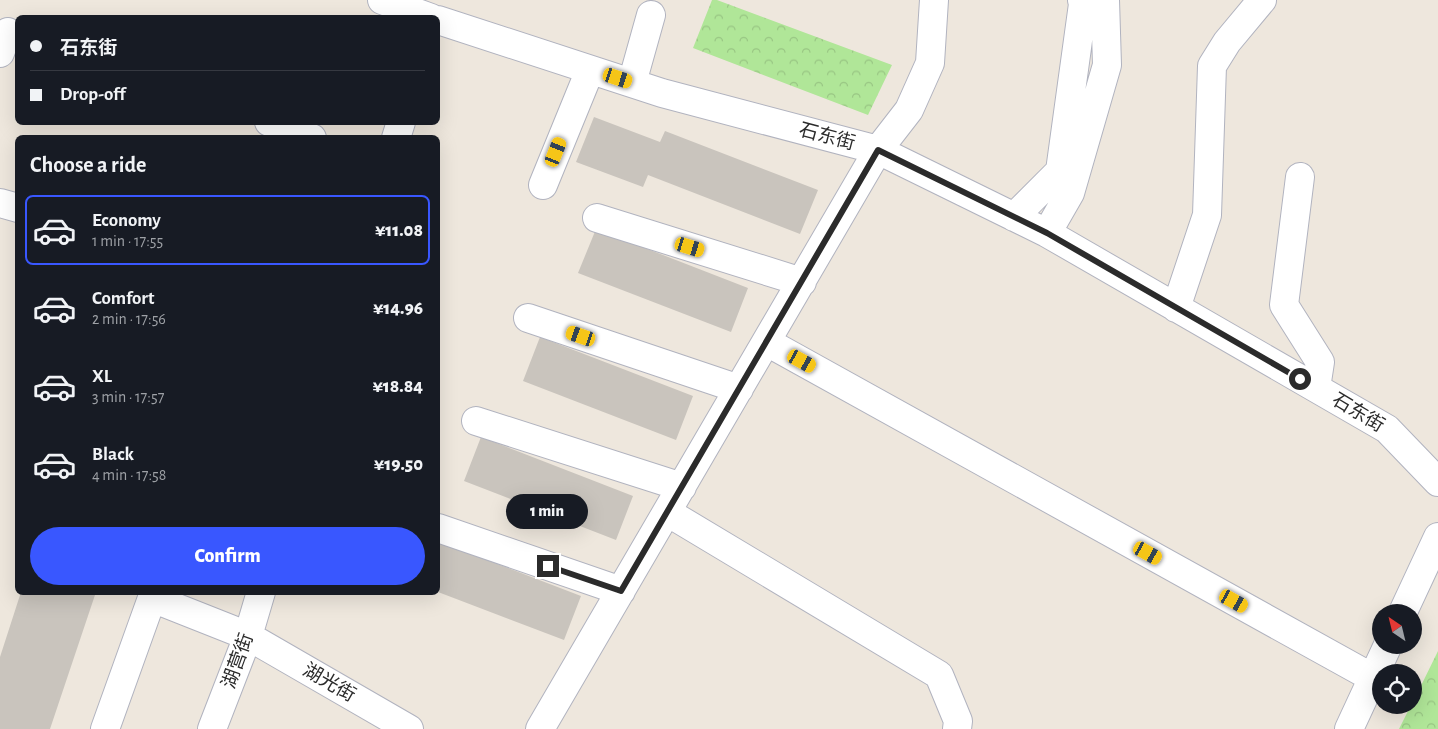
<!DOCTYPE html>
<meta charset="utf-8">
<style>
body{margin:0;font-family:"Alegreya Sans","Noto Sans SC",sans-serif;background:#20242c;color:#f1f3f6;height:100vh;display:flex;flex-direction:column;font-size:19px;white-space:nowrap}
*{box-sizing:border-box;margin:0}
p{font-size:16px;color:#9ea1a6}
.icon{flex:none;width:28px;height:28px;fill:none;stroke:currentColor;stroke-width:2;stroke-linecap:round;stroke-linejoin:round}
.map{position:relative;flex:1;overflow:hidden}
.sheet{position:absolute;left:15px;top:135px;width:425px;height:460px;display:flex;flex-direction:column;background:#171b24;border-radius:8px;box-shadow:0 5px 20px #0002}
.sheet>*{flex:none}
.hud{position:absolute;left:15px;top:15px;width:425px;height:110px;border-radius:8px;box-shadow:0 5px 20px #0002;display:grid;align-content:center;height:110px;padding:0 15px;background:#171b24}
.needle{width:32px;rotate:325deg}
.fabs{position:absolute;left:1372px;top:604px;display:grid;gap:10px}
.fabs a{display:grid;place-items:center;width:50px;height:50px;border-radius:50%;background:#171b24;box-shadow:0 5px 20px #0002;font-size:25px}
.end{position:absolute;width:22px;height:22px;margin:-11px;border:6px solid #2b2b2b;background:#fff;box-shadow:0 0 0 2px #fff}
.from{border-radius:50%}
.bubble{position:absolute;height:35px;border-radius:18px;background:#171b24;box-shadow:0 5px 20px #0002;font-size:16px;font-weight:800;line-height:35px;text-align:center}
.car{position:absolute;width:15px;height:30px;margin:-15px -8px;border-radius:6px;box-shadow:0 0 4px 1px #0007;background:linear-gradient(#f5c518 24%,#345 0 40%,#f5c518 0 76%,#345 0 86%,#f5c518 0)}
.hud b{display:flex;align-items:center;gap:18px;height:48px;font-size:19px}
.hud b+b{border-top:1px solid #363941}
.hud i{width:12px;height:12px;background:#f1f3f6}
ul{padding:0;list-style:none}
li{display:flex;align-items:center;gap:15px;height:70px;margin:0 10px 8px;padding:0 5px;border:2px solid transparent;border-radius:8px}
li div{flex:1}
li b{display:block;font-size:19px}
li em{font-style:normal;font-weight:800}
li.current{border-color:#3957ff}
li>.icon{width:45px;height:45px;stroke-width:1.5}
h2{padding:0 15px;font-size:22px;line-height:60px}
.cta{display:flex;gap:10px;margin-top:auto;padding:10px 15px}
.cta a{flex:1;height:58px;border-radius:30px;background:#3957ff;color:#fff;font-size:20px;font-weight:800;line-height:58px;text-align:center}
.map>svg:first-child{display:block}
.forest{fill:url(#forest-crowns)}
.building{fill:#c9c4bd}
.lines{fill:none;stroke-linecap:round;stroke-linejoin:round}
.minor-casing{stroke:#b1b3bf;stroke-width:30}
.minor{stroke:#fff;stroke-width:28}
.route{stroke:#2b2b2b;stroke-width:6}
.labels{text-anchor:middle;dominant-baseline:central;stroke-width:4;stroke-linejoin:round;paint-order:stroke}
.street-label{font-size:19px;fill:#2b2b2b;stroke:#fff}
</style>
<div class="map">
<svg width="1438" height="729" viewBox="0 0 1438 729">
<defs>
<pattern id="forest-crowns" width="20" height="18" patternUnits="userSpaceOnUse" patternTransform="scale(1.25)"><rect width="20" height="18" fill="#b0e698"/><path d="M2 6a3 3 0 1 1 6 0M12 15a3 3 0 1 1 6 0" fill="none" stroke="#98c583"/></pattern>
</defs>
<rect width="100%" height="100%" fill="#eee7dd"/>
<!-- forest -->
<path class="forest" d="M712,0H717L892,65L868,115L693,48Z
M1438,651V729H1399L1411,705H1414V700Z"/>
<!-- building -->
<path class="building" d="M594,117L660,142L665,131L818,190L800,234L648,175L643,187L576,162Z
M596,229L748,288L731,332L578,273Z
M540,337L693,396L676,440L523,381Z
M481,437L633,496L616,540L464,481Z
M438,541L581,596L564,640L438,592Z
M21,592H96L50,729H0V657Z"/>
<g class="lines">
<defs>
<path id="minor" d="M382,0L431,18
M438,20L662,93L878,150L1047,233L1387,429L1438,482
M0,53L8,32
M632,83L651,15
M269,122L312,138
M396,138L401,122
M1300,177L1284,305L1320,362L1316,388
M543,185L590,70
M0,203L18,208
M1014,217L1060,171L1083,4L1082,0
M597,218L802,282
M1047,233L1070,193L1107,65L1105,0
M1176,308L1207,215L1212,66L1227,42L1262,0
M528,318L739,389
M767,342L1373,678
M476,421L682,487
M667,512L939,675L958,721L957,729
M438,528L621,591
M154,592L152,598L248,636L409,729
M1403,612L1438,537
M105,729L152,598
M212,729L248,636L261,592
M540,729L878,150L909,110L930,63L934,0
M1349,729L1388,645"/>
</defs>
<!-- minor casing -->
<use href="#minor" class="minor-casing"/>
<!-- minor -->
<use href="#minor" class="minor"/>
</g>
<g class="lines">
<!-- route -->
<path class="route" d="M548,566L621,591L878,150L1047,233L1300,379"/>
</g>
<g class="labels">
<!-- street labels -->
<g class="street-label">
<text transform="translate(827 137) rotate(15)">石东街</text>
<text transform="translate(1358 413) rotate(31)">石东街</text>
<text transform="translate(238 661) rotate(-70)">湖营街</text>
<text transform="translate(329 683) rotate(30)">湖光街</text>
</g>
</g>
</svg>
<div class="fabs">
<a><svg class="needle" viewBox="-14 -14 28 28"><path d="M0-13l5 13h-10z" fill="#e53935"/><path d="M0 13l5-13h-10z" fill="#9ea1a6"/></svg></a>
<a><svg class="icon" aria-label="locate" viewBox="0 0 24 24"><circle cx="12" cy="12" r="6"/><path d="M12 2v4M12 18v4M2 12h4M18 12h4"/></svg></a>
</div>
<i class="end from" style="left:1300px;top:379px"></i>
<i class="end" style="left:548px;top:566px"></i>
<div class="bubble" style="left:506px;top:494px;width:82px">1 min</div>
<i class="car" style="left:618px;top:78px;rotate:108deg"></i>
<i class="car" style="left:556px;top:152px;rotate:22deg"></i>
<i class="car" style="left:690px;top:247px;rotate:107deg"></i>
<i class="car" style="left:581px;top:336px;rotate:289deg"></i>
<i class="car" style="left:802px;top:361px;rotate:119deg"></i>
<i class="car" style="left:1148px;top:553px;rotate:119deg"></i>
<i class="car" style="left:1234px;top:601px;rotate:119deg"></i>
<div class="hud">
<b><i class="from"></i>石东街</b>
<b><i></i>Drop-off</b>
</div>
<section class="sheet">
<h2>Choose a ride</h2>
<ul>
<li class="current"><svg class="icon" aria-label="car" viewBox="0 0 24 24"><path d="M5 17H2v-5l4-1 3-4h7l3 4 3 1v5h-3M9 17h6M6 11h13"/><circle cx="7" cy="17" r="2"/><circle cx="17" cy="17" r="2"/></svg><div><b>Economy</b><p>1 min · 17:55</p></div><em>¥11.08</em></li>
<li><svg class="icon" aria-label="car" viewBox="0 0 24 24"><path d="M5 17H2v-5l4-1 3-4h7l3 4 3 1v5h-3M9 17h6M6 11h13"/><circle cx="7" cy="17" r="2"/><circle cx="17" cy="17" r="2"/></svg><div><b>Comfort</b><p>2 min · 17:56</p></div><em>¥14.96</em></li>
<li><svg class="icon" aria-label="car" viewBox="0 0 24 24"><path d="M5 17H2v-5l4-1 3-4h7l3 4 3 1v5h-3M9 17h6M6 11h13"/><circle cx="7" cy="17" r="2"/><circle cx="17" cy="17" r="2"/></svg><div><b>XL</b><p>3 min · 17:57</p></div><em>¥18.84</em></li>
<li><svg class="icon" aria-label="car" viewBox="0 0 24 24"><path d="M5 17H2v-5l4-1 3-4h7l3 4 3 1v5h-3M9 17h6M6 11h13"/><circle cx="7" cy="17" r="2"/><circle cx="17" cy="17" r="2"/></svg><div><b>Black</b><p>4 min · 17:58</p></div><em>¥19.50</em></li>
</ul>
<div class="cta"><a>Confirm</a></div>
</section>
</div>
